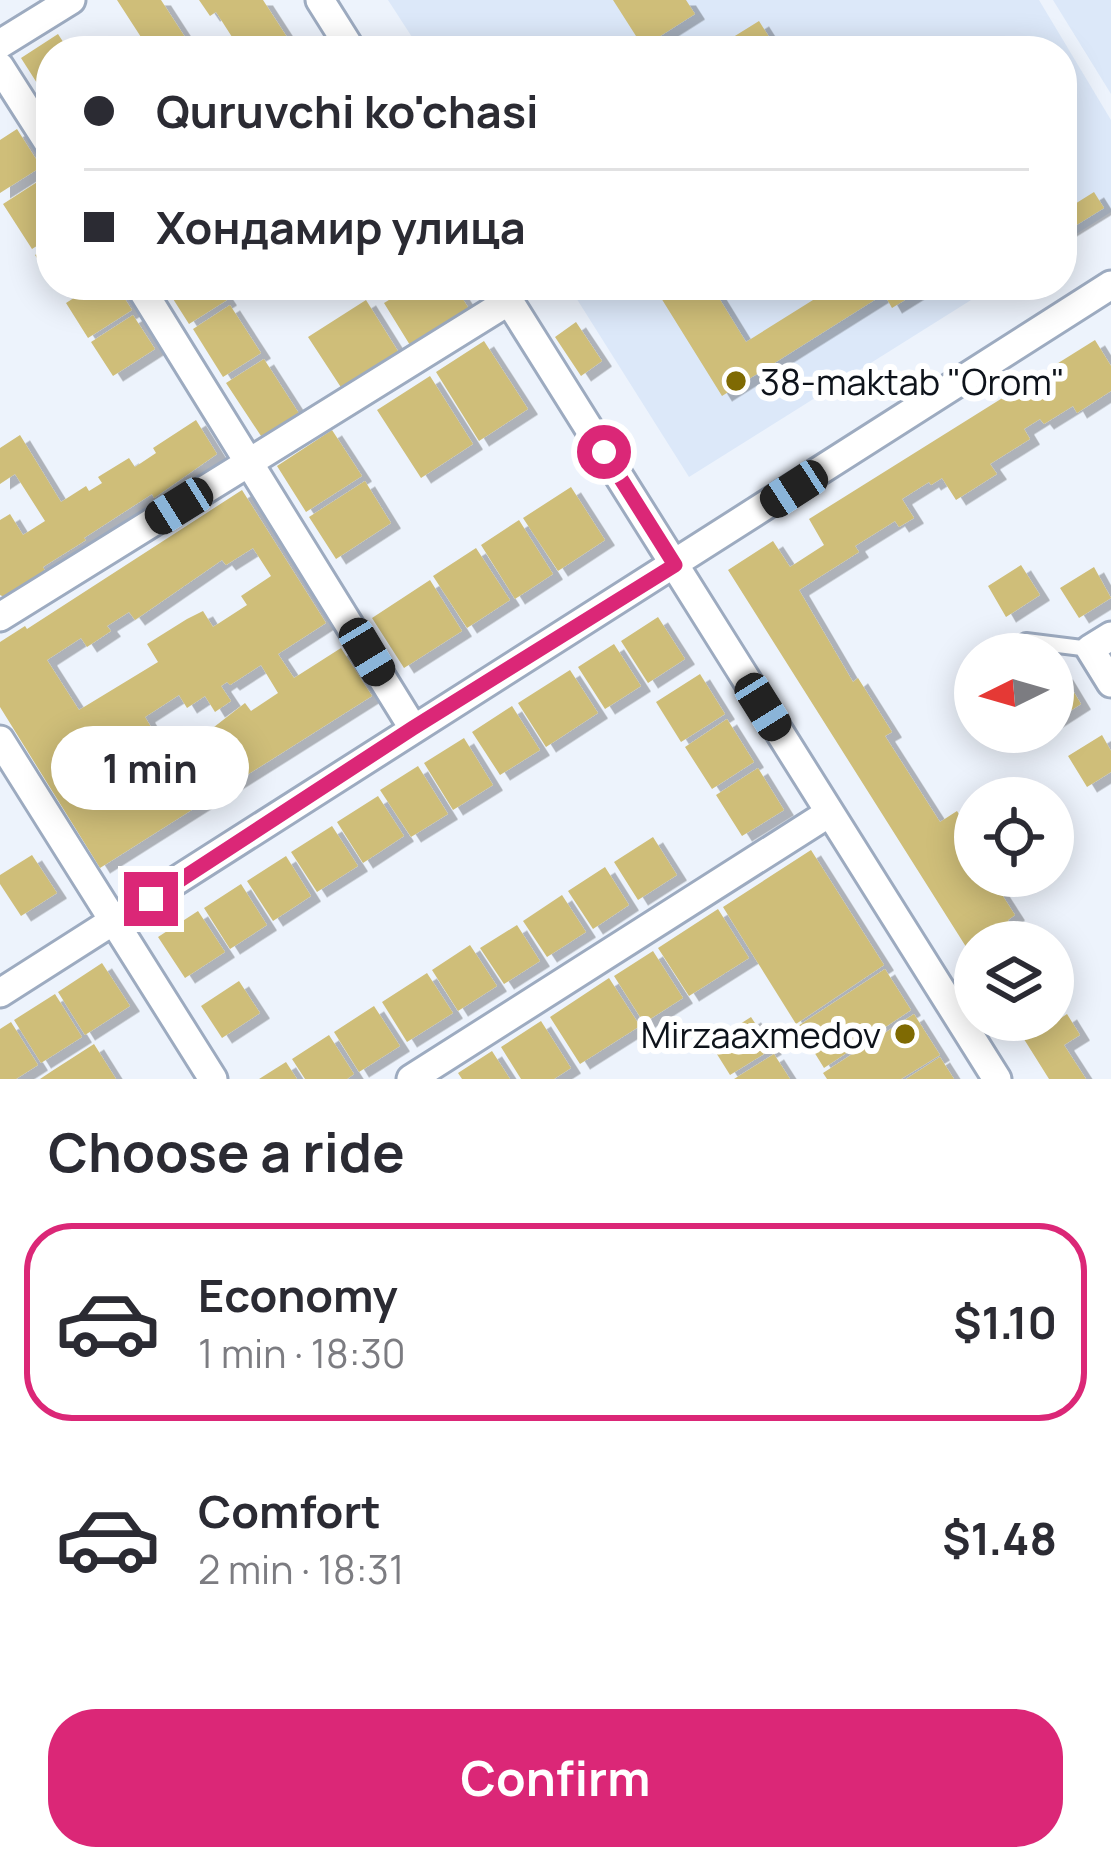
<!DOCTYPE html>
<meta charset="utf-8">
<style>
body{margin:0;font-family:Manrope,sans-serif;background:#f2f2f3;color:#2b2b33;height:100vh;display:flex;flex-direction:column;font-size:45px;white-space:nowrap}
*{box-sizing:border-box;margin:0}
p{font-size:39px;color:#7c7c81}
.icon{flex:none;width:66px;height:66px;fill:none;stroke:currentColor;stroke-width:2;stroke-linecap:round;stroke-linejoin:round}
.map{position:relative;height:1079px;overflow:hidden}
.sheet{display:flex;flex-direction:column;background:#fff;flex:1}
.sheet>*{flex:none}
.banner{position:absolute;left:36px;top:36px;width:1041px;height:264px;border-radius:48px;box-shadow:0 6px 30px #0003;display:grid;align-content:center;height:264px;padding:0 48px;background:#fff}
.needle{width:78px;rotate:265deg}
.controls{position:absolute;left:954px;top:633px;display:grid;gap:24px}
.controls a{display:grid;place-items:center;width:120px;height:120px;border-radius:50%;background:#fff;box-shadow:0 6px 30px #0003;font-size:60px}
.end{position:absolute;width:54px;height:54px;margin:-27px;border:15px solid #db2777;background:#fff;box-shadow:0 0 0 6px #fff}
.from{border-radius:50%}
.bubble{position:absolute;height:84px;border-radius:42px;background:#fff;box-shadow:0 6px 30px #0003;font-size:39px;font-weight:700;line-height:84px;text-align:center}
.car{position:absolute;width:36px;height:72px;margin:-36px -18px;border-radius:15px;box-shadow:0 0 9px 3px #0007;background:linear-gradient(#222 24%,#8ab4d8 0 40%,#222 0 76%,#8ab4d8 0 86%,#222 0)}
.banner b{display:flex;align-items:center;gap:42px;height:114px;font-size:45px}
.banner b+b{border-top:3px solid #e1e1e2}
.banner i{width:30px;height:30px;background:#2b2b33}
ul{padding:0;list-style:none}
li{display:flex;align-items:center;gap:36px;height:198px;margin:0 24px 18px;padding:0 24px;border:6px solid transparent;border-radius:48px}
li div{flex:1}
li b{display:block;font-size:45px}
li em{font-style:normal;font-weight:700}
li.selected{border-color:#db2777}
li>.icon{width:108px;height:108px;stroke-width:1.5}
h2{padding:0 48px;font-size:54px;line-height:144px}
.cta{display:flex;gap:24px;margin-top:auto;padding:24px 48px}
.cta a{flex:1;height:138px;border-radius:48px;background:#db2777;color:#fff;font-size:48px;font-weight:700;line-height:138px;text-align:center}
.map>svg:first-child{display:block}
.built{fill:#dce8f9}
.building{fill:#cfbe79;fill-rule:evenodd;filter:url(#shadow)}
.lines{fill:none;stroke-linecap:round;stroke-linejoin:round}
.service-casing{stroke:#9dabc0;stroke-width:20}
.minor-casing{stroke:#9dabc0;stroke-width:33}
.service{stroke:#fff;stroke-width:14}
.minor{stroke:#fff;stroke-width:27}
.route{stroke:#db2777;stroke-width:15}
.poi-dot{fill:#7f6a03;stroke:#fff;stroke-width:4.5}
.labels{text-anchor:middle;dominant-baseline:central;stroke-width:12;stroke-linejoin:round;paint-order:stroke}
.poi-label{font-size:36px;fill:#0e131b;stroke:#fff;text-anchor:start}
</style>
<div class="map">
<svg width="1111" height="1079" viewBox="0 0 1111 1079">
<defs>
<filter id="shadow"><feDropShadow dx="10" dy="5.5" stdDeviation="0" flood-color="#0004"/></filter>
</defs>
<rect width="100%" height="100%" fill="#edf3fc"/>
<!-- built -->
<path class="built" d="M388,0H1039L1111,120V212L1062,243V51H421Z
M1053,0H1111V94Z
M568,285H995L689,477Z"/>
<!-- building -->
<path class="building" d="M117,0H161L194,51H150Z
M199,0H263L296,51H241L216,12L210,16Z
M613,0H686L695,14L643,47Z
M759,21L778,51H726L722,44Z
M58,34L69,51H51V105L21,58Z
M17,129L41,167L0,193V140Z
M48,175L51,181V237L32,249L3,204Z
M1094,192L1104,208L1062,234V212Z
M51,245V279L35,255Z
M94,285H116L132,310L88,338L66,303Z
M177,285H217L227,300L189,324L168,291Z
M390,285H454L471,312L413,350L384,303L397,295Z
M653,285H711L746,342L837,285H929L892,308L884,294L722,396Z
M366,300L401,356L344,392L308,337Z
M230,305L261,353L223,377L193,329Z
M133,315L155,349L113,376L91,342Z
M576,322L602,361L581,376L555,337Z
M1095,340L1111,366V391L1077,413L1073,406L1044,424L1040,419L1024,429L1030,439L990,464L997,474L956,500L942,478L931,485L929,482L902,499L914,518L899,527L895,521L855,546L859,552L799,590L853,682L858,678L892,732L885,736L940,822L957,811L975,840V876H990L1015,915L1008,920L1021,942H975V961L728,570L773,541L790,567L824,545L809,519Z
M484,341L528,409L479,441L436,372Z
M264,359L300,415L263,439L226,383Z
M430,376L473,444L421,478L377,410Z
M196,420L217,454L154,498L152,494L84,538L86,540L43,567L45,571L4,597L0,595V520L10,514L23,535L45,521L15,474L0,484V448L20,435L61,502L86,486L89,491L102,483L98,477L129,458L135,467L156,453L153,448Z
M332,430L362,476L306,512L277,466Z
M365,481L391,523L336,559L309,517Z
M571,487L605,540L558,571L523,518Z
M242,490L326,623L278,654L294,678L341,648L372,696L100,868L0,707V642L25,626L27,629ZM253,548L271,576L241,596L247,605L213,627L203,611L187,619L147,644L158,662L79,710L47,660L81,638L87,647L111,631L107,626L129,612L135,620L222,560L226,565ZM261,665L278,693L251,711L245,703L165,765L92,809L69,774L99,754L106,764L154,732L145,717L179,695L187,708L205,696L215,712L231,701L221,686L227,682L230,685Z
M519,520L553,574L515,599L481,545Z
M476,548L510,600L467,628L433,576Z
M1021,565L1040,595L1006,617L988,586Z
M1094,567L1111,598L1079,618L1060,588Z
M430,580L462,631L404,668L372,618Z
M658,617L685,659L648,683L621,641Z
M1011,638L1021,654H985Z
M614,644L641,686L605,709L578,667Z
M570,670L598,713L546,747L518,703Z
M700,674L725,714L681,742L656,702Z
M1063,674L1081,704L1053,722V680Z
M512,706L540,750L500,775L472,732Z
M727,719L754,762L712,789L685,747Z
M1102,735L1111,751V772L1087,787L1068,756Z
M464,738L493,785L453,810L424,763Z
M418,766L448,814L411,837L380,790Z
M758,768L784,810L742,836L716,795Z
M378,796L404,836L363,863L337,822Z
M332,826L358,866L317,892L291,852Z
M653,837L677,875L638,900L614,862Z
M811,850L884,965L796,1024L723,907Z
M32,855L57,893L21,916L0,884V875Z
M286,856L311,896L273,921L247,881Z
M605,867L629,905L593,929L568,891Z
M241,884L267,925L230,949L204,908Z
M562,895L586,932L547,957L523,921Z
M718,909L749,958L689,996L658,948Z
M198,911L225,952L185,978L158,937Z
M517,925L540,961L504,984L480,948Z
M470,945L497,986L458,1011L432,970Z
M653,951L683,998L644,1023L614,976Z
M102,963L130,1006L85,1035L58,992Z
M885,969L911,1010L824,1068L798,1026Z
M427,973L453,1013L407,1042L382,1002Z
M609,978L640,1026L580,1064L550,1017Z
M239,981L260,1013L222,1038L201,1006Z
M55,994L82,1037L41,1063L14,1020Z
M374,1006L400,1046L359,1072L334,1032Z
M1053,1011L1058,1020L1067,1014L1080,1035L1064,1045L1086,1079H1049L1012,1020H1053Z
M914,1014L940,1055L901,1079H827L823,1073Z
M751,1017L772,1049L730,1075L710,1043Z
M541,1021L571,1068L554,1079H521L501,1047Z
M11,1022L38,1065L16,1079H0V1029Z
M329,1035L354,1074L347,1079H305L292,1059Z
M94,1044L116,1079H40L52,1071Z
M492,1051L510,1079H462L458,1073Z
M774,1054L790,1079H734Z
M940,1057L954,1079H906Z
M286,1062L297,1079H259Z"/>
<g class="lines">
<defs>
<path id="service" d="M1026,641L1090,649"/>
<path id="minor" d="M320,0L352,51
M0,44L71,0
M0,67L51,147
M139,285L413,728
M499,285L997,1079
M0,617L509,301
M1111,636L1090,649L1111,683
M0,740L213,1079
M0,993L1111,285
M411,1079L829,813"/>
</defs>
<!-- service casing -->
<use href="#service" class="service-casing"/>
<!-- minor casing -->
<use href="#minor" class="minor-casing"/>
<!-- service -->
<use href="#service" class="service"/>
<!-- minor -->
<use href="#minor" class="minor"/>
</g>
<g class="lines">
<!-- route -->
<path class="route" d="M151,899L413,728L675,565L604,452"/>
</g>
<!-- markers -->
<g class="poi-dot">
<circle cx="736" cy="381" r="12"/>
<circle cx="905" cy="1034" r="12"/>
</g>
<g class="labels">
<!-- poi labels -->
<g class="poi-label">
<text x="760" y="381">38-maktab "Orom"</text>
<text x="881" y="1034" text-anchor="end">Mirzaaxmedov</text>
</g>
</g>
</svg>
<div class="controls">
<a><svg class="needle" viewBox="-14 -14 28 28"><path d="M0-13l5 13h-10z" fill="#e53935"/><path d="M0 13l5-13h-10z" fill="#7c7c81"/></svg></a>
<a><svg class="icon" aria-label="locate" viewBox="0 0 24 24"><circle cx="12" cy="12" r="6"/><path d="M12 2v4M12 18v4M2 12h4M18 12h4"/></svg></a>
<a><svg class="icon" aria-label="layers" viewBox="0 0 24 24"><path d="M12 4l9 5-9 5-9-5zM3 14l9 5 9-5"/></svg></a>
</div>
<i class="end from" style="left:604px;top:452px"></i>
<i class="end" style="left:151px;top:899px"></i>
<div class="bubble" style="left:51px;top:726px;width:198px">1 min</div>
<i class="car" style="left:794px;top:489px;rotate:237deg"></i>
<i class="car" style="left:179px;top:506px;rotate:238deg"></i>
<i class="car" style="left:367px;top:652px;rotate:149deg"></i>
<i class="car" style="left:763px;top:707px;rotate:148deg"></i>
<div class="banner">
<b><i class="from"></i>Quruvchi ko'chasi</b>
<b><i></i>Хондамир улица</b>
</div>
</div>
<section class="sheet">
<h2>Choose a ride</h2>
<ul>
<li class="selected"><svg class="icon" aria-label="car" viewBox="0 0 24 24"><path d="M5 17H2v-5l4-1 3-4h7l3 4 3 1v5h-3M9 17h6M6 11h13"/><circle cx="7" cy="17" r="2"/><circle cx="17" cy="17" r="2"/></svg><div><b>Economy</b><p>1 min · 18:30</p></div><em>$1.10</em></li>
<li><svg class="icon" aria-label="car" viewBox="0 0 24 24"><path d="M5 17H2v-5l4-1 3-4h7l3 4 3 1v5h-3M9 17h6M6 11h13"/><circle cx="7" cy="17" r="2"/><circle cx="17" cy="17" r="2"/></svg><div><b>Comfort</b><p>2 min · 18:31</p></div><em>$1.48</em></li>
</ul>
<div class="cta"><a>Confirm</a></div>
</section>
